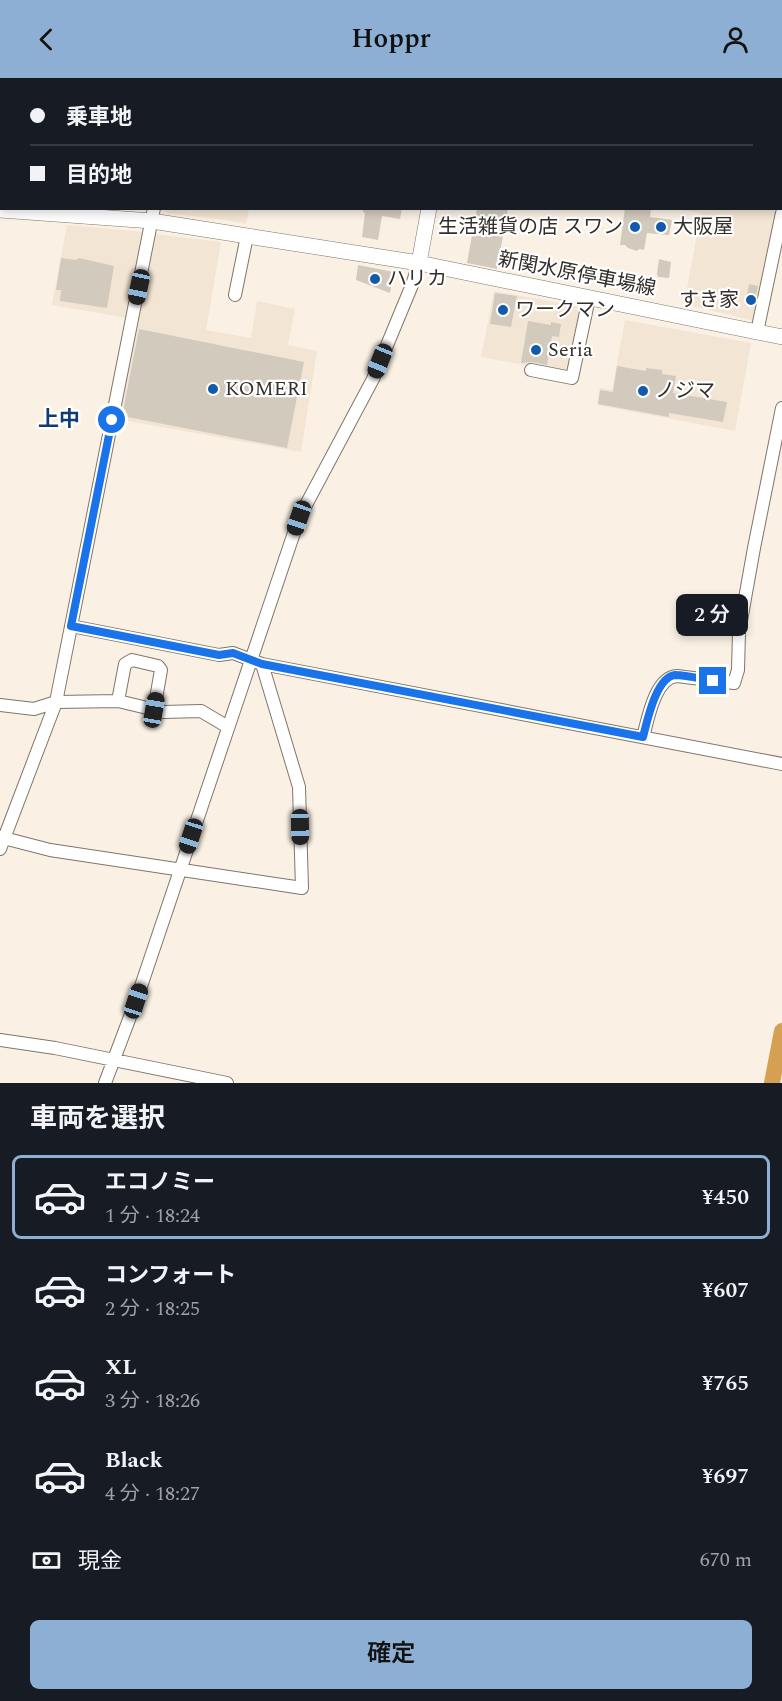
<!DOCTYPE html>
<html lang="ja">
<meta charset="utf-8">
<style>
body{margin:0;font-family:Spectral,"Noto Sans JP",serif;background:#242831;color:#f1f3f6;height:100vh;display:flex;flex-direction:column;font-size:22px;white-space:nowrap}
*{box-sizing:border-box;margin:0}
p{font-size:20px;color:#9ea1a6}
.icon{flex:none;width:33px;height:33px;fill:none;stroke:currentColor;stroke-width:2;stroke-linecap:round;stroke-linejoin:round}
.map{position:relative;height:1005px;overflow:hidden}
.panel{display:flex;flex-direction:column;background:#171b24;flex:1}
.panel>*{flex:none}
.top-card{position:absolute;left:0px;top:0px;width:783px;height:132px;box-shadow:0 3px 9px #0003;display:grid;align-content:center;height:132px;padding:0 30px;background:#171b24}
.end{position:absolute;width:27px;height:27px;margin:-14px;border:8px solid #1a73e8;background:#fff;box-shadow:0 0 0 3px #fff}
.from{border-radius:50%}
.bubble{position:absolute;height:42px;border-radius:9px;background:#171b24;box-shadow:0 3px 9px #0003;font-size:20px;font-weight:600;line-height:42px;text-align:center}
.car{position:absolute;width:18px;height:36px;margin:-18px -9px;border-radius:8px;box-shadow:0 0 4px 2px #0007;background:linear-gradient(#222 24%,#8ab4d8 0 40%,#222 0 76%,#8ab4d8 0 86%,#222 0)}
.top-card b{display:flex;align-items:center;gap:21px;height:57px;font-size:22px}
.top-card b+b{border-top:2px solid #363941}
.top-card i{width:15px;height:15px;background:#f1f3f6}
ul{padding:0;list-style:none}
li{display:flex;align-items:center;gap:18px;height:84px;margin:0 12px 9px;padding:0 18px;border:3px solid transparent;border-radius:9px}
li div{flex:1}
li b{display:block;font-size:22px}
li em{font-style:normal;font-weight:600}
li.current{border-color:#8dafd4}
li>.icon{width:54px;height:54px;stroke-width:1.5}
h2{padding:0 30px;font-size:27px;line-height:72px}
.pay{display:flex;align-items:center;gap:15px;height:66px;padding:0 30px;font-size:22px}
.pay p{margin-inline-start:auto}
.button{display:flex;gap:12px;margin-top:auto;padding:12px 30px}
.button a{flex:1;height:69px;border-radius:9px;background:#8dafd4;color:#111;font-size:24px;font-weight:600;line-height:69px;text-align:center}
header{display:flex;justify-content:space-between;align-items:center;height:78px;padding:0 30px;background:#8dafd4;color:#111;font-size:27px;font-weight:600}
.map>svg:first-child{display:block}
.built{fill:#f3e5d3}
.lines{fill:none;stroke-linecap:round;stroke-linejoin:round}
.river{stroke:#d6a052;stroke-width:16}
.building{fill:#d3cabe}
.minor-casing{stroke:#7e766b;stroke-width:14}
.major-casing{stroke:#7e766b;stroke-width:16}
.minor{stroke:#fff;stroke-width:12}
.major{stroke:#fff;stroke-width:15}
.route{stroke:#1a73e8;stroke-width:8}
.poi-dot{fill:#135baa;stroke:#fff;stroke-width:2}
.labels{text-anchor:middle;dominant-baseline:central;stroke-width:4.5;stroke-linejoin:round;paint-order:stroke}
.poi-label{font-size:20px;fill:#322e2a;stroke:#fff;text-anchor:start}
.street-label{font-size:20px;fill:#322e2a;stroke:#fff}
.neighbourhood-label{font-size:21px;font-weight:bold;fill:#103c6f;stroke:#fff}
</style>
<header><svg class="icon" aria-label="back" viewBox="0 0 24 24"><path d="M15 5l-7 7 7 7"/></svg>Hoppr<svg class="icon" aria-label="person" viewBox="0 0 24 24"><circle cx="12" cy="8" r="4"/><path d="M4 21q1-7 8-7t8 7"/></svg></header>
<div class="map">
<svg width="782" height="1005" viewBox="0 0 782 1005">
<rect width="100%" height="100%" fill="#faf1e4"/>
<!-- built -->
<path class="built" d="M0,0L5,1L2,2L0,124Z
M163,131H249L246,146L225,142L167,135Z
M674,131H776L754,243L684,226L701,135Z
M67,147L144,154L127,240L52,227Z
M155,156L221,164L206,252L251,260L257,223L295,231L288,267L317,273L301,374L117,341Z
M494,213L581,229L568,295L481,279Z
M625,242L751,265L735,353L597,327L600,310L612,312Z"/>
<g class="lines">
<!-- river -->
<path class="river" d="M772,1005L782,953"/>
</g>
<!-- building -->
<path class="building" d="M363,130H402L400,141L382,138L378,162L362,159L365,135L363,134Z
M477,130H508L497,191L467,185Z
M625,130H651L650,139L672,142L669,157L647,155L644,172L639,171L637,173L628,170L625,167H620Z
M61,180L76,182L79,180L114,188L107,230L60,223L61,212H56Z
M659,181L671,184L669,200L658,199L657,196Z
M358,187L394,194L390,215L356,202Z
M749,206L758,208L754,228L745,227Z
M495,215L517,218L511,249L490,246Z
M528,243L551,247V244L561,246L559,259L552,258L547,287L532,284L521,285Z
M139,251L304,284L287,370L122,338Z
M617,288L646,293V290L662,292V296L676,298L673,315L727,324L723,344L669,335V339L598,326L600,312L613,314Z"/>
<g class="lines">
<defs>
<path id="minor" d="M545,0L553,2
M78,2V0
M178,2L179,0
M239,2V0
M276,2L277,0
M317,2V0
M358,2V0
M235,217L247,158
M757,254L782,135
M531,292L572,300L589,220
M71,548L219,577L233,575L262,586L782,686
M118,623L125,586L132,582L158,588L161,592L154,632
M0,627L34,631L56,624L118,623L164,634L201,633L228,649
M643,659C648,641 655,599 677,598L734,605L738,592L739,554L754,470L782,330
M0,759L50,772L302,810L299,709L262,586
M0,771L56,624L154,130
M0,962L55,970L227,1005
M105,1005L136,923L299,440L373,301L412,207L419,185"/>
<path id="major" d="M454,2V0
M0,132L152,143L419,185L782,259
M419,185L429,130"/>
</defs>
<!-- minor casing -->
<use href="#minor" class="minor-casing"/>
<!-- major casing -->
<use href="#major" class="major-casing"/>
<!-- minor -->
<use href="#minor" class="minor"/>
<!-- major -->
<use href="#major" class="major"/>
</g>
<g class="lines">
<!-- route -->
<path class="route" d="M112,342L71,548L219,577L233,575L262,586L643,659C647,644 656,599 675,597C687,597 701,601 713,603"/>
</g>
<!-- markers -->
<g class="poi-dot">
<circle cx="635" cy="149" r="6"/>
<circle cx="661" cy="149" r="6"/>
<circle cx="375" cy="201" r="6"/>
<circle cx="751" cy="222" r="6"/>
<circle cx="503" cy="232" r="6"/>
<circle cx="536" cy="272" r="6"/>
<circle cx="213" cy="311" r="6"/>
<circle cx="643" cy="313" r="6"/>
</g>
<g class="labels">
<!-- poi labels -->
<g class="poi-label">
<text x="623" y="149" text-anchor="end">生活雑貨の店 スワン</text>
<text x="673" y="149">大阪屋</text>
<text x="387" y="201">ハリカ</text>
<text x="739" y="222" text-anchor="end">すき家</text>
<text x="515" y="232">ワークマン</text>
<text x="548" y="272">Seria</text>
<text x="225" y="311">KOMERI</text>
<text x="655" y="313">ノジマ</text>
</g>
<!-- street labels -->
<g class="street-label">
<text transform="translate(577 196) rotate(11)">新関水原停車場線</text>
</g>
<!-- neighbourhood labels -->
<g class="neighbourhood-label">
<text x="59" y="342">上中</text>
</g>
</g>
</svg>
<i class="end from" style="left:112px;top:342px"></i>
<i class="end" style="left:713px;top:603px"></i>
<div class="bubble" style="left:676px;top:516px;width:72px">2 分</div>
<i class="car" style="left:139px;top:209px;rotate:192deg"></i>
<i class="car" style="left:380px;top:283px;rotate:202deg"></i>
<i class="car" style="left:299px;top:440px;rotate:199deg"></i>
<i class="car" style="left:154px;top:632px;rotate:10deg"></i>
<i class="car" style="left:300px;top:749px;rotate:179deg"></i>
<i class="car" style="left:191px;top:758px;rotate:198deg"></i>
<i class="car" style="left:136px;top:923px;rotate:18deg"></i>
<div class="top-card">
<b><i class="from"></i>乗車地</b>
<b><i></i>目的地</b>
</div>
</div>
<section class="panel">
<h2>車両を選択</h2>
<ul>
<li class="current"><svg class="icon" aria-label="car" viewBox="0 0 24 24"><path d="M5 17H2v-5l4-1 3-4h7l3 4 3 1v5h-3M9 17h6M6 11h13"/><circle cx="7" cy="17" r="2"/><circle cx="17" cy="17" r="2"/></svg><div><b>エコノミー</b><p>1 分 · 18:24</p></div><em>¥450</em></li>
<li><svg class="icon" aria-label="car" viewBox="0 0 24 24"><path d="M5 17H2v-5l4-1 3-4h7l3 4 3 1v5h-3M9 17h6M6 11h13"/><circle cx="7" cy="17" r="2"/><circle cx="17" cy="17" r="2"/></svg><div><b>コンフォート</b><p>2 分 · 18:25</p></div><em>¥607</em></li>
<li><svg class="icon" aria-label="car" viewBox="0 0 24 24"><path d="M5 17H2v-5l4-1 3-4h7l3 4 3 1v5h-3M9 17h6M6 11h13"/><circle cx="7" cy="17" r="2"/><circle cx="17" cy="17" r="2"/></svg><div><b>XL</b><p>3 分 · 18:26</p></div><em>¥765</em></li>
<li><svg class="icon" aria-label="car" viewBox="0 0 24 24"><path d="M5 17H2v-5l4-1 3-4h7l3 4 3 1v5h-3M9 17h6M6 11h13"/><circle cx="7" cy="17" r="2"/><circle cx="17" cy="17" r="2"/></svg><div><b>Black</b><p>4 分 · 18:27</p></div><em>¥697</em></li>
</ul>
<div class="pay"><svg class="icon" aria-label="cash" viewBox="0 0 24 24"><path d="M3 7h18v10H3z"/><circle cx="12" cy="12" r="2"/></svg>現金<p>670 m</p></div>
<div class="button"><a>確定</a></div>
</section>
